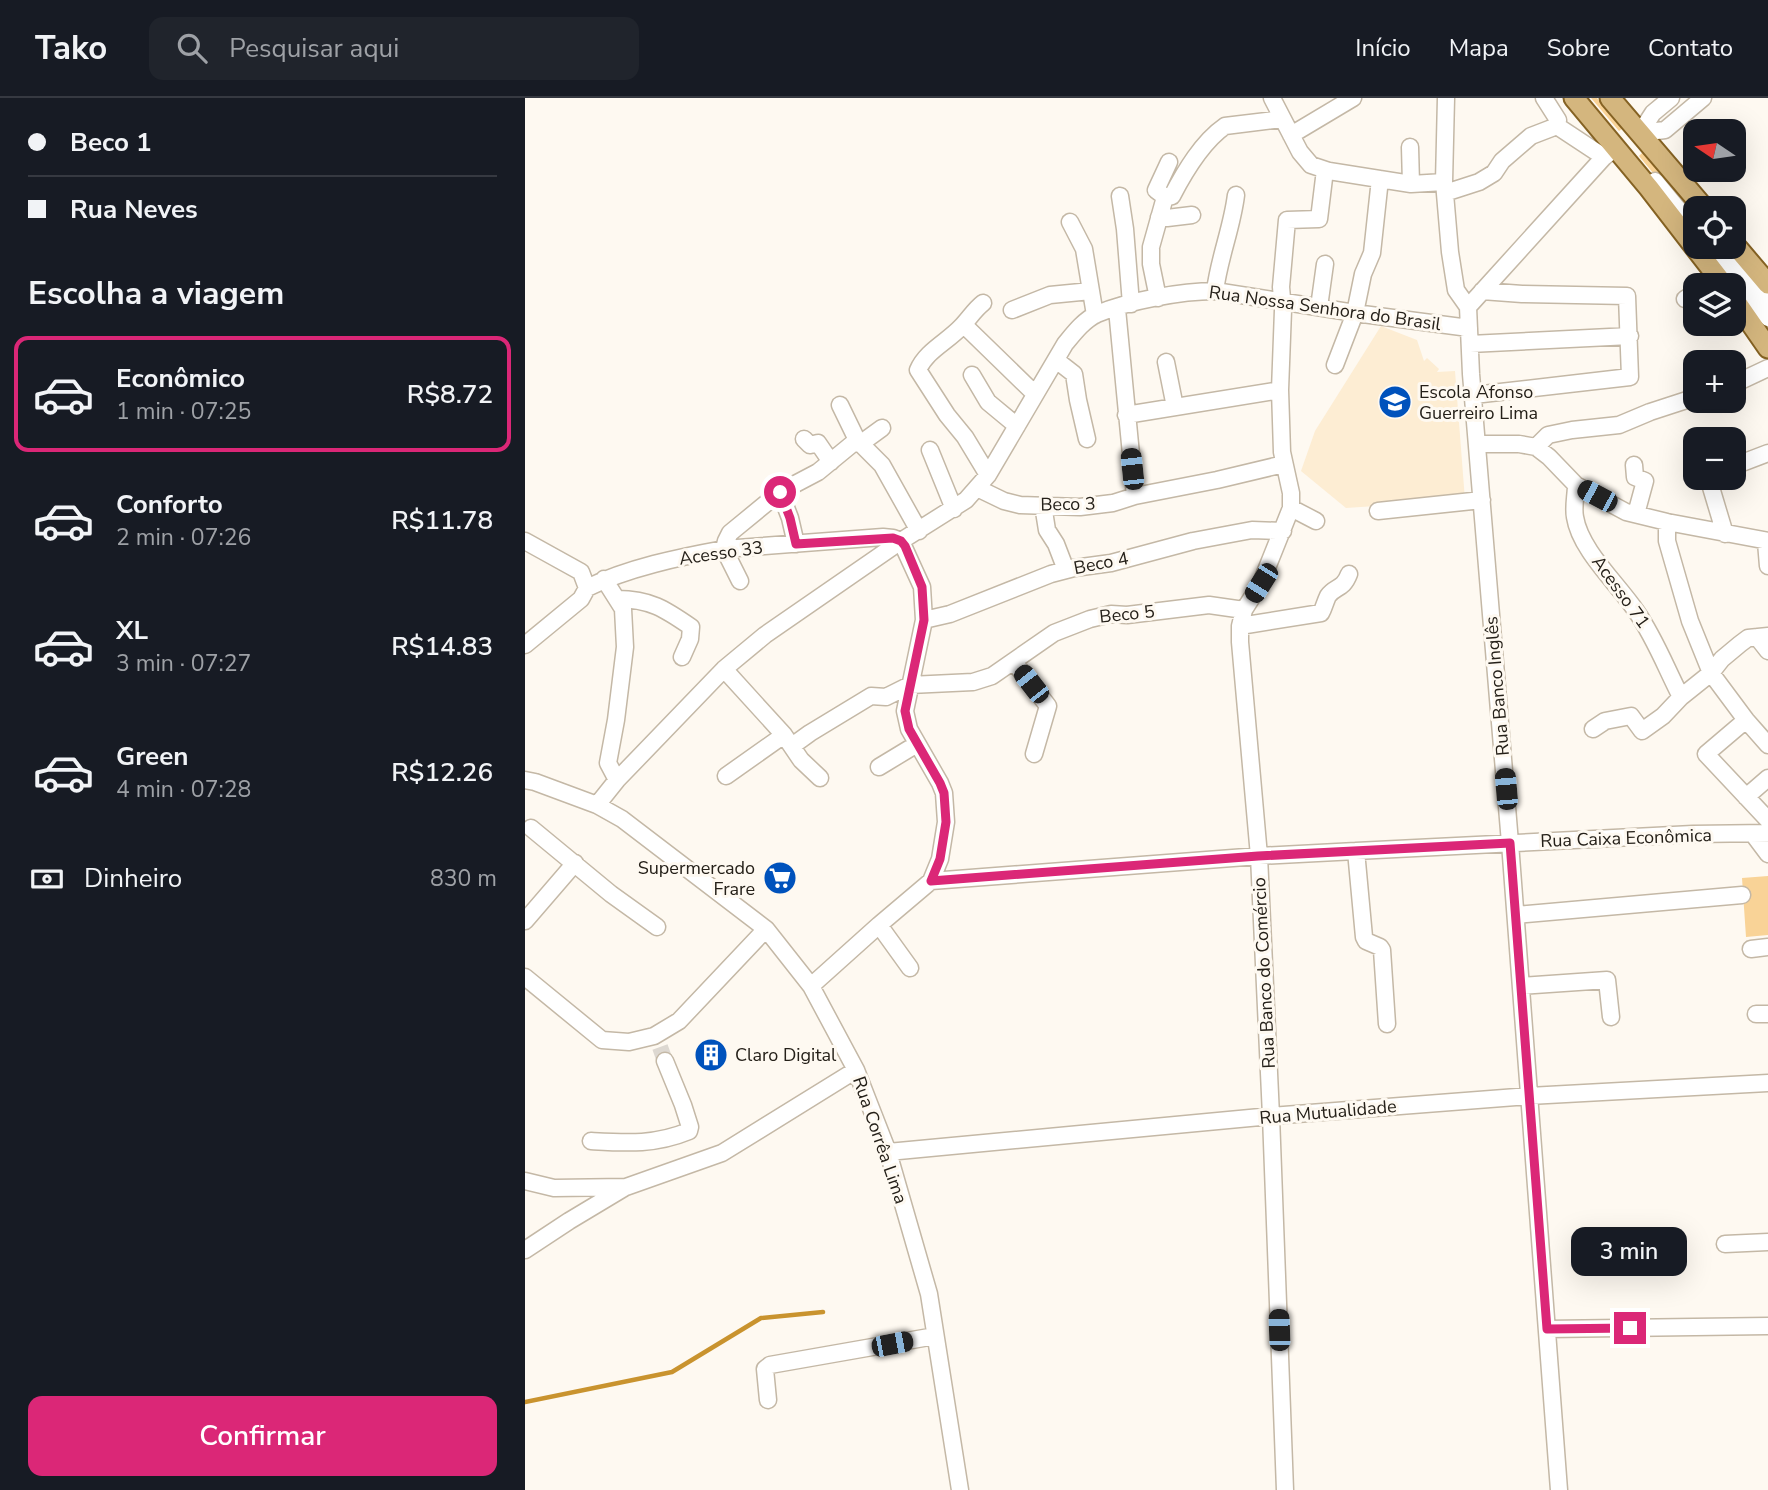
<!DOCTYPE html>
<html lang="pt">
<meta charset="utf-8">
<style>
body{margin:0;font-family:"Nunito Sans",sans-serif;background:#20242c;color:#f1f3f6;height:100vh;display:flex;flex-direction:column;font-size:26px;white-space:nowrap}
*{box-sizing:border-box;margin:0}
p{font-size:23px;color:#9ea1a6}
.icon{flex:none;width:38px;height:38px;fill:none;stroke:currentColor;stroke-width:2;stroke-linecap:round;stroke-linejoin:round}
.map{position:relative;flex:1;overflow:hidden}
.drawer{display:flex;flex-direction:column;background:#171b24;width:525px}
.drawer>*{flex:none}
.hud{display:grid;align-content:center;height:154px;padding:0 28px;background:#171b24}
.needle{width:46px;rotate:283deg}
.fabs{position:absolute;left:1158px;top:21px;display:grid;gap:14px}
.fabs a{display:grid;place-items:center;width:63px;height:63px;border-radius:14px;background:#171b24;box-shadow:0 7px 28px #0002;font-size:35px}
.end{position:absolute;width:32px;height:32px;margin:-16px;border:9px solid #db2777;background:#fff;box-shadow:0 0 0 4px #fff}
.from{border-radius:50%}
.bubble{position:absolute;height:49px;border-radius:14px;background:#171b24;box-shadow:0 7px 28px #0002;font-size:23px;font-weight:600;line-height:49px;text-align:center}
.car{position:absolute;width:21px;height:42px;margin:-21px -10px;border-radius:9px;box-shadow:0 0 5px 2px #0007;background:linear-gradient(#222 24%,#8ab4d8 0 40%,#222 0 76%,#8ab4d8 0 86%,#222 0)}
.hud b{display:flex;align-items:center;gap:24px;height:66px;font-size:26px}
.hud b+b{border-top:2px solid #363941}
.hud i{width:18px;height:18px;background:#f1f3f6}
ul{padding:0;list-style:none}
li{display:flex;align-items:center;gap:21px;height:116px;margin:0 14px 10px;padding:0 14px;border:4px solid transparent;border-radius:14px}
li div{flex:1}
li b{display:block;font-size:26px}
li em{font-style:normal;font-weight:600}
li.selected{border-color:#db2777}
li>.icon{width:63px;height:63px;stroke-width:1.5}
h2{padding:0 28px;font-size:32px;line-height:84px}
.pay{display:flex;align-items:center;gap:18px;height:77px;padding:0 28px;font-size:26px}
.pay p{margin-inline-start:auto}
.primary-button{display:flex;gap:14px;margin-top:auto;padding:14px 28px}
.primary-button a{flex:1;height:80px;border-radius:14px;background:#db2777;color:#fff;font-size:28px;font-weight:600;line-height:80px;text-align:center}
header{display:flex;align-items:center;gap:42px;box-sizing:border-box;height:98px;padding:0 35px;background:#171b24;border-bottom:2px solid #363941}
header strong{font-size:33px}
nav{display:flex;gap:38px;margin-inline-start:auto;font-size:24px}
.search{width:490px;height:63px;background:#20242c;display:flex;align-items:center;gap:18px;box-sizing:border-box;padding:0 24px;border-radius:14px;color:#9ea1a6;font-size:26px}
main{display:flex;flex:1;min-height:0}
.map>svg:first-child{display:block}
.built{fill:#fdedd3}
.green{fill:#f9d397}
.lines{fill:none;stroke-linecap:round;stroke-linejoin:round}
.stream{stroke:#c9932e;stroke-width:4.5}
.minor-tunnel{stroke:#ddd8d1;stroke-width:16;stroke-dasharray:16 8;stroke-linecap:butt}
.minor-casing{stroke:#c4b8a6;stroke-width:19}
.major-casing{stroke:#856223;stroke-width:23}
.minor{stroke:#fff;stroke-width:16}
.major{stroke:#d4b67e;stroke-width:19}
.route{stroke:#db2777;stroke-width:9}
.labels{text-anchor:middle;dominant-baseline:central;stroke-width:6;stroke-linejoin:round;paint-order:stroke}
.street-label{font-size:18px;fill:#252019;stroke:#fef9f1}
.poi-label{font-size:18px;fill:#252019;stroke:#fef9f1;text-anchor:start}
</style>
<header>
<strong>Tako</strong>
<div class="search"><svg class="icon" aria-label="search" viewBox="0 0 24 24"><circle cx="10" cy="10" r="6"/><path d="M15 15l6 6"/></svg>Pesquisar aqui</div>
<nav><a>Início</a><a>Mapa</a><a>Sobre</a><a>Contato</a></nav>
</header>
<main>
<section class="drawer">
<div class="hud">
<b><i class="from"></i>Beco 1</b>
<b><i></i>Rua Neves</b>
</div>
<h2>Escolha a viagem</h2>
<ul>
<li class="selected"><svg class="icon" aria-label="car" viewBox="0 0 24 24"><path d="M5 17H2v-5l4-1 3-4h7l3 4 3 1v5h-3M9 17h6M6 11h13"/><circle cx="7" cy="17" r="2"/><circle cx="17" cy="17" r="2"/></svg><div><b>Econômico</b><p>1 min · 07:25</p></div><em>R$8.72</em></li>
<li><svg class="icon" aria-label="car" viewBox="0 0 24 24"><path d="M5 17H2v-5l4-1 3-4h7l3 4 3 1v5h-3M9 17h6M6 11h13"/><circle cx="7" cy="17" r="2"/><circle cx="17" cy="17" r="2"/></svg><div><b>Conforto</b><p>2 min · 07:26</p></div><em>R$11.78</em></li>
<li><svg class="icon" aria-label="car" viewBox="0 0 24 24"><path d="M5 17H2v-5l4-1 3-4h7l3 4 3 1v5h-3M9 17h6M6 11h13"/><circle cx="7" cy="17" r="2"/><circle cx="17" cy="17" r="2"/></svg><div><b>XL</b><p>3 min · 07:27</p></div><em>R$14.83</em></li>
<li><svg class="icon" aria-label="car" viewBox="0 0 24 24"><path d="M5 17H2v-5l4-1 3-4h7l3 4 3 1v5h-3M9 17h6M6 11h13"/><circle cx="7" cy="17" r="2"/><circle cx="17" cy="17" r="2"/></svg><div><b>Green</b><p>4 min · 07:28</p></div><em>R$12.26</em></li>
</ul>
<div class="pay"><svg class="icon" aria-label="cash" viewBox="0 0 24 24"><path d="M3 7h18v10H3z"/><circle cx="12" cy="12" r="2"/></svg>Dinheiro<p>830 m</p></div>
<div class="primary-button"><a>Confirmar</a></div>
</section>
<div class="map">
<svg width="1243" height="1392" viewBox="0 0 1243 1392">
<rect width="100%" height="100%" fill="#fef9f1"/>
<!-- built -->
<path class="built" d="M856,228L892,242L899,263L902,260L914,271L912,274L930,273L940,402L821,410L776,373L790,333Z"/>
<!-- green -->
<path class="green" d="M1066,0H1072L1098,30L1094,33Z
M1118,54L1171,118V127L1114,58Z
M1243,778V837L1221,839L1217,780Z"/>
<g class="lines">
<!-- stream -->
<path class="stream" d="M0,1304L147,1274L236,1220L298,1214"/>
<!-- minor-tunnel -->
<path class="minor-tunnel" d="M135,949L140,963"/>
<defs>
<path id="minor" d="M747,0L775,54L786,67L804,73L886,86L919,84
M921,0L919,84L925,154L931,192L943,209
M1019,0L1033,22L1032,28
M1115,35L1140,32L1178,0
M1115,35L1128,15L1146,0
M766,37L828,0
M885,49L886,86
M644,64L631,92C636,96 640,100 647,98C660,73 677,44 700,28L757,21
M1130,83L1171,133
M920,95L954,84L969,75L977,63L1006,38L1032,28L1079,59
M595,98L600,131L606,206
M634,119L642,120L667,117
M545,124L559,151L570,217
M1184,149L1243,220
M1199,149L1243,202
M690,193C694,160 707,130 711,97
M633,200L626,166V149L640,99
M1160,201L1171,194
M458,205C449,212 444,221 436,229C422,244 401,253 393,272L422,317L440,339L463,377
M794,209L800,166
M592,211L610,398
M487,212L525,197L566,193
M439,227L510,296
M945,246L1105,238
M531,262L549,276L553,302L562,341
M641,264L650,309
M810,267L830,215L838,176L847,155L855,81
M447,277L463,304L492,328
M1209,286L1243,270
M949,297L1105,279L1102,198L997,196L957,193
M315,307L332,342L357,367L394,433
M601,317L755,292
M279,341L285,347L293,345L306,364
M335,346L357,330
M953,346H994L1011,349L1024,359L1051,387L1101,414L1142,424L1243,443
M1011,349L1023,337L1047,332L1094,327L1125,314L1171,299
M405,352L429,411
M1109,367L1110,379L1120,383L1111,416
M1209,368L1243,355
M1188,380L1185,386L1200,436
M1051,387C1051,397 1048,409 1050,419C1055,452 1093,486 1111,513C1130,540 1141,570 1156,599
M452,390L479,403L495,407L555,409L588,405L610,398L692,382L759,366
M255,394L265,420L271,446
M518,407L522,432L531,446L541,472
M766,410L791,423
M853,413L957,402
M1142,424V443L1165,523L1186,575L1221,622L1243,647
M0,443L56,474L62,490
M1241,444L1243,468
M79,481L98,511L100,549L91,622L83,665L92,682
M215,483L199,451L201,443L205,435L255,394L293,374L332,342
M62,490C102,470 155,459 199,451L358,439L368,440L376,443L397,489L399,522L380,613L384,631L415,685L419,695L421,724L415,761L406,783
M92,501C125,501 140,511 166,529L165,541L157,559
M399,522L425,516L526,476L549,470L586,465L668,443L727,432L758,433
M715,528L796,515C799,510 800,504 803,498C810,488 818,492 824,476
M1232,539L1243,553
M0,547L56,501L62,490
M489,564L523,608L509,656
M199,571L259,637L276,662L295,680
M1221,622L1181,656L1243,722
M1068,631L1080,623L1106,618L1117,633L1138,618L1156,599L1186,575L1197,561L1215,546L1223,540L1243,538
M267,648L285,635L346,598L361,599L385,587L448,584L467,578L529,535L565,521L586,516L602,517L684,507L719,512
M354,669L392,646
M201,678L259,637
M0,682L10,684L72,707L97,721L241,831L286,888L331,972L363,1054L404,1196L435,1392
M1221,699L1243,680
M72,707L92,682L199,571L240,537L376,443L441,402L463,377L540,246C549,235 559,222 572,216C602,203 657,193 690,193L830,215L944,230
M6,730L86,796L132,829
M1228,736L1243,756
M831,753L839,839L841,843L855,849L857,852L862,926
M991,817L1217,797
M0,823L50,765
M354,827L385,870
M1226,851L1243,849
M0,879L77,942L104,944L129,938L154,923L241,831
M286,888L354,827L406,783L734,758L831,753L1168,736L1243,735
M996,888L1082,882L1086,919
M1231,916H1243
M66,1043C102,1045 130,1047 164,1033L165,1029L158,1007L140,963
M363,1054L746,1018L1004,998L1243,985
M0,1083L29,1090L101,1089L197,1055L331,972
M1200,1146L1243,1144
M0,1152L44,1123L99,1090
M1022,1231L1243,1228
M243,1302L240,1271L245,1267L410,1238
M760,1392L746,1018L734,758L715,544V528L719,512L736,485L766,410V395L757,354L755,292L758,212L756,189L762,122L794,121L800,72
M1034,1392L985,745L946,276L943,209L1079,59L1091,50"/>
<path id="major" d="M1049,0L1124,90L1199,187
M1085,0L1179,110
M1209,146L1243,186
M1209,201L1243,250"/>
</defs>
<!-- minor casing -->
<use href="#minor" class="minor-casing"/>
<!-- major casing -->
<use href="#major" class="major-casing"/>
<!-- minor -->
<use href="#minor" class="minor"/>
<!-- major -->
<use href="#major" class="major"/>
</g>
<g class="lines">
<!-- route -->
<path class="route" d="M255,394L265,420L271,446L368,440L376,443L380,448L397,489L399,522L380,613L384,631L415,685L419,695L421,724L415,761L406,783L733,758L985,745L1022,1231L1105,1230"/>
</g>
<!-- icons -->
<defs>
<symbol id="school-disc" viewBox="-11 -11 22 22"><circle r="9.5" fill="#0052bc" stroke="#fef9f1"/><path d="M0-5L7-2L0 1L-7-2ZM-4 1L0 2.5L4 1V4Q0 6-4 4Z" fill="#fff"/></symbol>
<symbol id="supermarket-disc" viewBox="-11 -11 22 22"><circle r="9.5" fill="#0052bc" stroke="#fef9f1"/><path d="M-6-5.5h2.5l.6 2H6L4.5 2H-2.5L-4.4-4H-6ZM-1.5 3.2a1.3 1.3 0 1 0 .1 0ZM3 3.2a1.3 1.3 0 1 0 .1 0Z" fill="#fff"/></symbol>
<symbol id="building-disc" viewBox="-11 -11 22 22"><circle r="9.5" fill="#0052bc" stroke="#fef9f1"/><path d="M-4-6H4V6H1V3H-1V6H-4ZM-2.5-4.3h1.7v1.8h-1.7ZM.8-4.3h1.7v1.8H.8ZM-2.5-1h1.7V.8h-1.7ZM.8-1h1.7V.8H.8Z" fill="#fff"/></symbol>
</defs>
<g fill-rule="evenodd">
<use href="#school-disc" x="851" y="285" width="38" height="38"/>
<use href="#supermarket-disc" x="236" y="761" width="38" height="38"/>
<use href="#building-disc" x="167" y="938" width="38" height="38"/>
</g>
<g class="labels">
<!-- street labels -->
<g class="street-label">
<text transform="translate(800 210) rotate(8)">Rua Nossa Senhora do Brasil</text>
<text transform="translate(543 406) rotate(-1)">Beco 3</text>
<text transform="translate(196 455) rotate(-8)">Acesso 33</text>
<text transform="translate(576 465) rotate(-11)">Beco 4</text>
<text transform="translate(1096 494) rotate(54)">Acesso 71</text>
<text transform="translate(602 516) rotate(-6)">Beco 5</text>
<text transform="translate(972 588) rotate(-95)">Rua Banco Inglês</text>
<text transform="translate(1101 740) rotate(-2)">Rua Caixa Econômica</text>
<text transform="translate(739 875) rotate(-93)">Rua Banco do Comércio</text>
<text transform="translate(803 1014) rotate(-5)">Rua Mutualidade</text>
<text transform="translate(355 1042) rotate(71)">Rua Corrêa Lima</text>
</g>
<!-- poi labels -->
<g class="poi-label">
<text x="894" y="294">Escola Afonso<tspan x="894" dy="21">Guerreiro Lima</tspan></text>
<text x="230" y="770" text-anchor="end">Supermercado<tspan x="230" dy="21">Frare</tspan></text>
<text x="210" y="957">Claro Digital</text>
</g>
</g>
</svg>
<div class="fabs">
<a><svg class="needle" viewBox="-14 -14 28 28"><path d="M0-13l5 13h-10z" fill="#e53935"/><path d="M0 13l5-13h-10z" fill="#9ea1a6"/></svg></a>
<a><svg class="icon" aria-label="locate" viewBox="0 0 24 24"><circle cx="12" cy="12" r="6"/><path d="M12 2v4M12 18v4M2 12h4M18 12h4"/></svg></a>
<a><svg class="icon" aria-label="layers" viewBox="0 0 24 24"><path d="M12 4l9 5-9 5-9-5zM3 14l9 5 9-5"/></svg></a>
<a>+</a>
<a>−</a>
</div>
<i class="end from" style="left:255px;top:394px"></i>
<i class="end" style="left:1105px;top:1230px"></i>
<div class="bubble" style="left:1046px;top:1129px;width:116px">3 min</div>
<i class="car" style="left:607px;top:371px;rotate:354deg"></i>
<i class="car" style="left:1072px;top:398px;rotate:298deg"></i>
<i class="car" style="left:736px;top:485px;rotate:212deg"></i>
<i class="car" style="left:506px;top:586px;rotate:322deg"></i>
<i class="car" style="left:981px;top:691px;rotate:355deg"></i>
<i class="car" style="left:754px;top:1232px;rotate:358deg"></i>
<i class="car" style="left:367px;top:1246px;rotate:79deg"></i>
</div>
</main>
